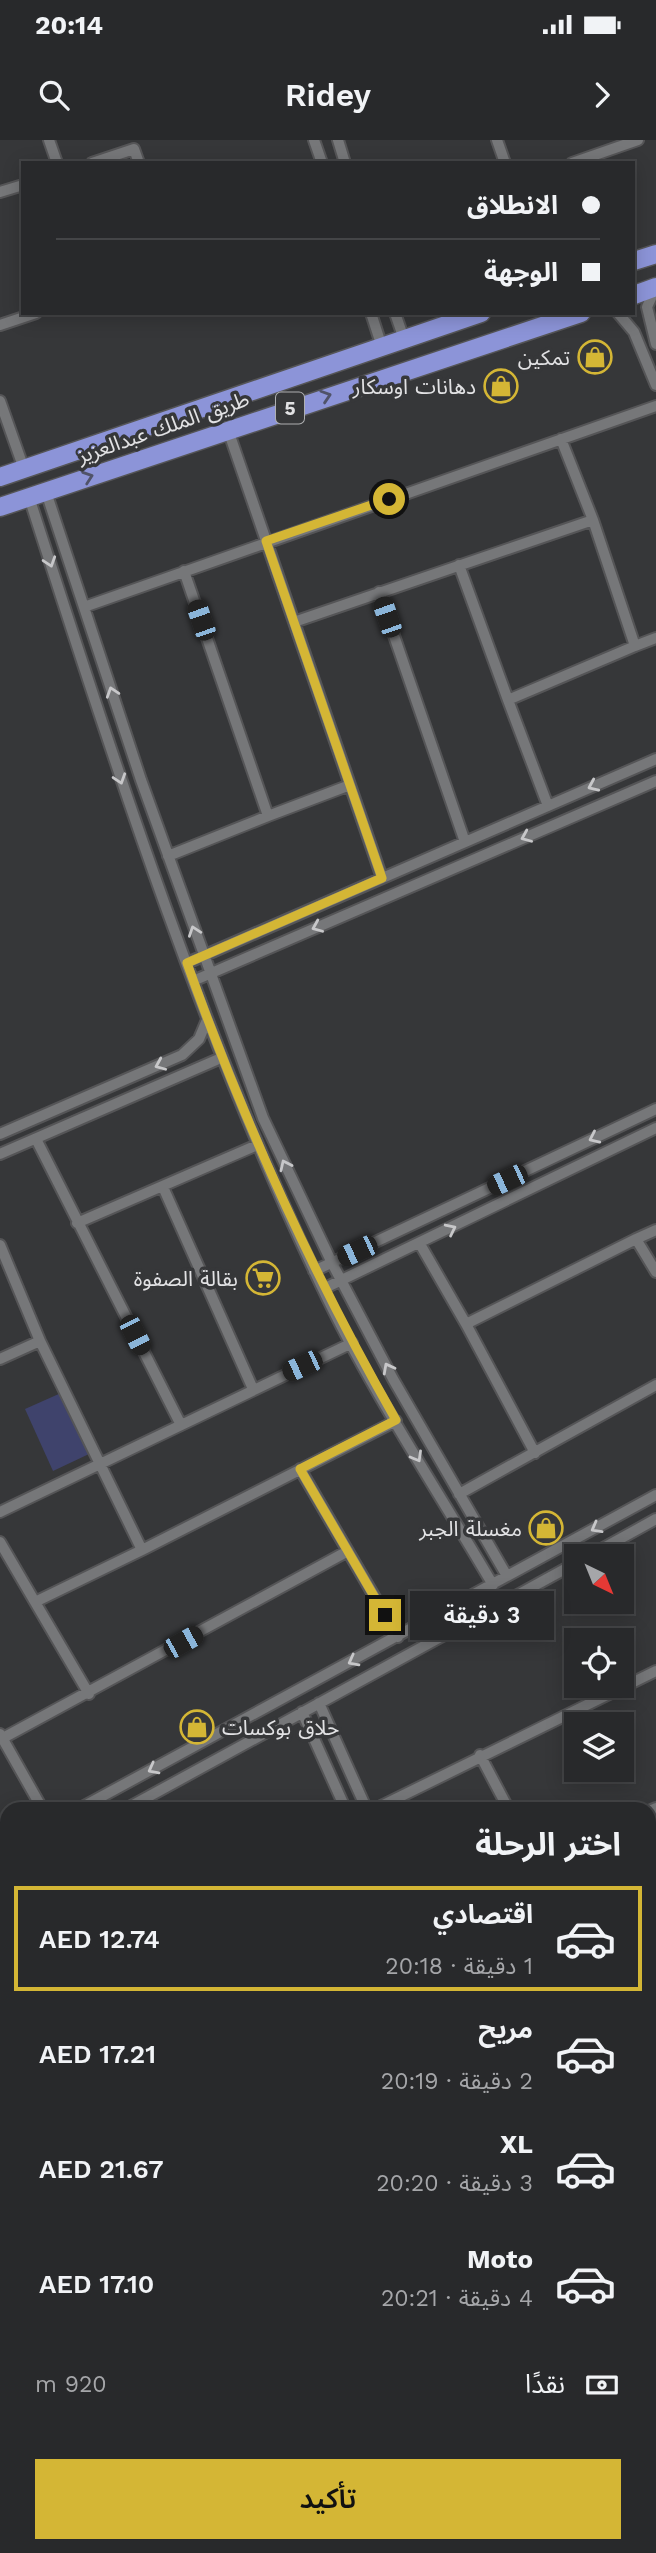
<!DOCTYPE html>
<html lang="ar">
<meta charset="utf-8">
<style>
body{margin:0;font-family:"Work Sans","Noto Sans Arabic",sans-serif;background:#303133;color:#f1f3f6;direction:rtl;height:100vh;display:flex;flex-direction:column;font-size:26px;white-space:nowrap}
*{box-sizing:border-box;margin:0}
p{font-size:23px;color:#a5a6a9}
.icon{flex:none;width:38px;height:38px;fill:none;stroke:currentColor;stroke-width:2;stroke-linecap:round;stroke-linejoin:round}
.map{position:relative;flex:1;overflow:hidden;direction:ltr}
.drawer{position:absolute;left:0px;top:1662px;width:656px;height:751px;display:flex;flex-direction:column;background:#28292b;border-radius:21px 21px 0 0;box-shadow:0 4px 18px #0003,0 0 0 2px #444547;direction:rtl}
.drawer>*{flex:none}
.top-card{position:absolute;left:21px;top:21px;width:614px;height:154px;border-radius:0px;box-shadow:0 4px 18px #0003,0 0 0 2px #444547;direction:rtl;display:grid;align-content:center;height:154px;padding:0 35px;background:#28292b}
.needle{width:46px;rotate:137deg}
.fabs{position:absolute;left:564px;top:1404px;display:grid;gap:14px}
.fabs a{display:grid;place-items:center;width:70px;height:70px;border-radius:0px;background:#28292b;box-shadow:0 4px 18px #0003,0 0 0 2px #444547;font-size:35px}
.end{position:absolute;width:32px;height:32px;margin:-16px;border:9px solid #d4b635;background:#111;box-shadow:0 0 0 4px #111}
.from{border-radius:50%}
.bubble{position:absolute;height:49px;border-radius:0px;background:#28292b;box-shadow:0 4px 18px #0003,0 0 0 2px #444547;font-size:23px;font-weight:600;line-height:49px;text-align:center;direction:rtl}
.car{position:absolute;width:21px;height:42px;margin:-21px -10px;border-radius:9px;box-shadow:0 0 5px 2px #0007;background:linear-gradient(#222 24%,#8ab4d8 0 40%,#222 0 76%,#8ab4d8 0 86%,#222 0)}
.top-card b{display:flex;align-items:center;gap:24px;height:66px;font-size:26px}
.top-card b+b{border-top:2px solid #444547}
.top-card i{width:18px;height:18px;background:#f1f3f6}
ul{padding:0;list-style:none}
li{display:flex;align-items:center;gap:21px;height:105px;margin:0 14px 10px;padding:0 21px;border:4px solid transparent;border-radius:0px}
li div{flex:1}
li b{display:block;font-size:26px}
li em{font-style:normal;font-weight:600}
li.on{border-color:#d4b635}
li>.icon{width:63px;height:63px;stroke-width:1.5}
h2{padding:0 35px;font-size:32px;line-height:84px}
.pay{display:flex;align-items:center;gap:18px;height:77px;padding:0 35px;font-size:26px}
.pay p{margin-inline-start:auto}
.action{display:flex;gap:14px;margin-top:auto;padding:14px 35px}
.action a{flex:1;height:80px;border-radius:0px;background:#d4b635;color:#111;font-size:28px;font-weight:600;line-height:80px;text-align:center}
.status{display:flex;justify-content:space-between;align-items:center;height:49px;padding:0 35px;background:#28292b;direction:ltr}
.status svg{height:19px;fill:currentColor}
header{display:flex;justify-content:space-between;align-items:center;height:91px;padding:0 35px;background:#28292b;font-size:32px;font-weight:600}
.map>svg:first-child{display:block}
.green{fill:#3f436c}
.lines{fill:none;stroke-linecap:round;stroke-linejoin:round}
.minor-casing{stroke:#555557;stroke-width:14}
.primary-casing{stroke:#555557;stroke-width:21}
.trunk-casing{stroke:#555557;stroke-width:21}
.minor{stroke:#767779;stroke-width:10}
.primary{stroke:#878dc0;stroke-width:18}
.trunk{stroke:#8c94d8;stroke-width:18}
.oneway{stroke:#505369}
.oneway2{stroke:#c7c7c9}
.route{stroke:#d4b635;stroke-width:9}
.labels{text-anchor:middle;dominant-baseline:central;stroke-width:7;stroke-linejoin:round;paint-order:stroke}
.shield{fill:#363739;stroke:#aeafb1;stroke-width:2}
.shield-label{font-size:19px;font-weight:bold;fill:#e2e2e4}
.poi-label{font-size:21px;fill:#e2e2e4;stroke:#363739;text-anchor:end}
.street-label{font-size:21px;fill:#e2e2e4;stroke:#363739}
</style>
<div class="status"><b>20:14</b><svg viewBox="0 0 49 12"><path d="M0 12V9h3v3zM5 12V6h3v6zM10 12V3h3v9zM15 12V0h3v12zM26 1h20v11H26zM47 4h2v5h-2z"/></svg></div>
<header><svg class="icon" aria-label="forward" viewBox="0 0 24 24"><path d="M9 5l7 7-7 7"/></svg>Ridey<svg class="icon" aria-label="search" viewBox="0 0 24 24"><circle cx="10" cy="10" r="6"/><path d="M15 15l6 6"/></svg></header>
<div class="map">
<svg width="656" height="2413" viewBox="0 0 656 2413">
<rect width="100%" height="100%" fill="#363739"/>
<!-- green -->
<path class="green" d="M61,1253L89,1314L53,1331L25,1269Z"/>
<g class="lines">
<defs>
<path id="minor" d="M49,0L57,23
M314,0L322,23
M338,0L345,23
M497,0L505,23
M92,23L134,9L139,23
M572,23L638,0
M0,52L23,45
M656,147L647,167L656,204
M371,173L382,207
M395,173L404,199
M618,173L634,192L656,245
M0,185L36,173
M0,261L24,329
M228,290L382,738
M561,299L593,380
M46,352L141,640L263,978L332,1123L393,1239L507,1436
M29,357C115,624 200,892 321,1145C370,1249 435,1346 493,1445
M459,425L508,560
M184,431L268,676L350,645
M379,452L465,702
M84,467L656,266
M294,482L593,380L635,506L508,560L548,666
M635,506L656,498
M168,716L268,676
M187,823L656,619
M193,841L656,641
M0,994L182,915L199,899L207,880
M36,999L181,1285
M0,1014L221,918
M163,1047L253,1249
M77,1083L257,1005
M636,1099L656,1090
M420,1104L466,1184L636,1099L656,1132
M0,1105L40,1201L142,1410L396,1281
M314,1131L656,969
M323,1149L656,988
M466,1184L535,1313
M0,1219L40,1201
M300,1329L398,1497
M459,1354L656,1245
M0,1372L352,1203
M0,1402L35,1462L142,1410
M589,1416L656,1379
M35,1462L89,1554
M319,1563L367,1670
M302,1572L346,1670
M0,1594L43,1670
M3,1598L348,1411
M480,1615L509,1670
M77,1670L656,1355
M124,1670L576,1423
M373,1670L656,1531
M649,1671L656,1668
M649,1710L656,1721
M0,1712L7,1708
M0,1737L7,1733
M649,1784L656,1780
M651,1805L656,1813
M649,1937L656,1932
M649,2092L656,2101
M649,2121L656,2131
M649,2164L656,2159
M649,2187L656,2182
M649,2264L656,2259
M640,2406L646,2413"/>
<path id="primary" d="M0,1772L7,1783
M0,1837L7,1849
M418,2406L424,2413
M460,2406L466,2413"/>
<path id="trunk" d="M634,121L656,114
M634,155L656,147
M0,337L481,173
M0,367L581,173"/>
</defs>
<!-- minor casing -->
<use href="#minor" class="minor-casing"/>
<!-- primary casing -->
<use href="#primary" class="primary-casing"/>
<!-- trunk casing -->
<use href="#trunk" class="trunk-casing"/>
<!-- minor -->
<use href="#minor" class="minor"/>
<!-- primary -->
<use href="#primary" class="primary"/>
<!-- trunk -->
<use href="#trunk" class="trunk"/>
</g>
<!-- one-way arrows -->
<defs><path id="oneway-chevron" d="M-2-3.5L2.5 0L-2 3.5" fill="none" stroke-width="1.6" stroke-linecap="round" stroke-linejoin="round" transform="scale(1.75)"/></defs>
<g class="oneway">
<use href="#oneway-chevron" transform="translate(326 256) rotate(-18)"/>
<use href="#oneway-chevron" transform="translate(88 337) rotate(-19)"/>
</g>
<g class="oneway2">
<use href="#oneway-chevron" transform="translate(50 422) rotate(72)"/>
<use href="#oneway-chevron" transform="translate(112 552) rotate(-108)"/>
<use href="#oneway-chevron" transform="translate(120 639) rotate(72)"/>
<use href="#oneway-chevron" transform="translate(593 646) rotate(156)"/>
<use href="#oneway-chevron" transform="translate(526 697) rotate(157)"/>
<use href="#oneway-chevron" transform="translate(317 787) rotate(157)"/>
<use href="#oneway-chevron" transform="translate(194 791) rotate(-109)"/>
<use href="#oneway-chevron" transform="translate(160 925) rotate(157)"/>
<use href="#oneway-chevron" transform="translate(594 998) rotate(155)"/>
<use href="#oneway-chevron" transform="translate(285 1025) rotate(-115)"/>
<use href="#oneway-chevron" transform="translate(451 1089) rotate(-26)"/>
<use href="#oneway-chevron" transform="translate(388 1228) rotate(-118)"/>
<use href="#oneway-chevron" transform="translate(417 1317) rotate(60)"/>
<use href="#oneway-chevron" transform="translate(596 1388) rotate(151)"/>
<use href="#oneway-chevron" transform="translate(353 1521) rotate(152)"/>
<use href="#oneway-chevron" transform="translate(153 1629) rotate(152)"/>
</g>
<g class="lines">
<!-- route -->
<path class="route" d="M385,1475L300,1329L396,1280C312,1133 244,983 187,823L382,738L266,401L389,359"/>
</g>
<!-- icons -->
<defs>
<symbol id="shop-ring" viewBox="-11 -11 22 22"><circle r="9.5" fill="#363739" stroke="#d4b635" stroke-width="1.5"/><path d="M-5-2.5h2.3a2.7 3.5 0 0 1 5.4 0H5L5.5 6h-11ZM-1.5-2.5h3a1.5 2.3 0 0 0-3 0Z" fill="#d4b635"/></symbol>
<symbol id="supermarket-ring" viewBox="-11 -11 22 22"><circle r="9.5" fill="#363739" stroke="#d4b635" stroke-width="1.5"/><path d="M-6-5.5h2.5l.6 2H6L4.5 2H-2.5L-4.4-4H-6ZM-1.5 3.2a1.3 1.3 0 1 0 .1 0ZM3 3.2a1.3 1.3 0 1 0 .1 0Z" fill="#d4b635"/></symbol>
</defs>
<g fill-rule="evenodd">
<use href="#shop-ring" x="576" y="198" width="38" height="38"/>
<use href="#shop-ring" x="482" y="227" width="38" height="38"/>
<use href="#supermarket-ring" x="244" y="1119" width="38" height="38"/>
<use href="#shop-ring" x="527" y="1369" width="38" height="38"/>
<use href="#shop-ring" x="178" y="1568" width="38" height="38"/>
</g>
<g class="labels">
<!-- shield labels -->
<rect class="shield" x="276" y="252.5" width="28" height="31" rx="5"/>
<g class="shield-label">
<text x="290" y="268">5</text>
</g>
<!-- poi labels -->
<g class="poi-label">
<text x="570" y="217">تمكين</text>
<text x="476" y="246">دهانات اوسكار</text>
<text x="238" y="1138">بقالة الصفوة</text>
<text x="522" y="1388">مغسلة الجبر</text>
<text x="222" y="1587" text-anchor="start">حلاق بوكسات</text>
</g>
<!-- street labels -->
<g class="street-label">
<text transform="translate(163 287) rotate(-19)">طريق الملك عبدالعزيز</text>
</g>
</g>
</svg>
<div class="fabs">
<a><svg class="needle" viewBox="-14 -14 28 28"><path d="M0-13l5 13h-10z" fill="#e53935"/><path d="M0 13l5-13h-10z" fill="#a5a6a9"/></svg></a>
<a><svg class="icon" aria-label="locate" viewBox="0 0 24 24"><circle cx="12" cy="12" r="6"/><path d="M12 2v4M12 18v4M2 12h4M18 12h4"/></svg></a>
<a><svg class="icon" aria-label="layers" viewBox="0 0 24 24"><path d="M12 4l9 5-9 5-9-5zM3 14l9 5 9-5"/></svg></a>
</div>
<i class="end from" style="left:389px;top:359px"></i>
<i class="end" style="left:385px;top:1475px"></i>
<div class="bubble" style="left:410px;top:1451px;width:144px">3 دقيقة</div>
<i class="car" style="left:387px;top:477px;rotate:341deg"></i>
<i class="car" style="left:201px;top:480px;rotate:341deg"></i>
<i class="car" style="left:507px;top:1040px;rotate:245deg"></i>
<i class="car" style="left:357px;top:1111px;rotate:245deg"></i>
<i class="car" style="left:135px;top:1195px;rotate:153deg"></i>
<i class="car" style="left:302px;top:1226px;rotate:245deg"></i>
<i class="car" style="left:183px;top:1502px;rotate:61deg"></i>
<div class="top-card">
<b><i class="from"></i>الانطلاق</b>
<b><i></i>الوجهة</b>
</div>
<section class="drawer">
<h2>اختر الرحلة</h2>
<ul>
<li class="on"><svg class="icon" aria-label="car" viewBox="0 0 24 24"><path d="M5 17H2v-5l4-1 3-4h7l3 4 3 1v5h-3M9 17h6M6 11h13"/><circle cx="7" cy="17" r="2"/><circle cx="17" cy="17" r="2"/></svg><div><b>اقتصادي</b><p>1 دقيقة · 20:18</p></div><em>AED 12.74</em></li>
<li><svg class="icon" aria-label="car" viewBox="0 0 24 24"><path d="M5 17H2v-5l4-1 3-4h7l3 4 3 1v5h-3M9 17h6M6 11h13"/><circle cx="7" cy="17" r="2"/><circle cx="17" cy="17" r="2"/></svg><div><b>مريح</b><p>2 دقيقة · 20:19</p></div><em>AED 17.21</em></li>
<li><svg class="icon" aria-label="car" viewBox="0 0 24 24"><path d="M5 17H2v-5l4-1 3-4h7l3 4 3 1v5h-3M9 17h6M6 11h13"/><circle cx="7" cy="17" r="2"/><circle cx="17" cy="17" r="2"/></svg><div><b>XL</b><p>3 دقيقة · 20:20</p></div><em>AED 21.67</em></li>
<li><svg class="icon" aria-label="car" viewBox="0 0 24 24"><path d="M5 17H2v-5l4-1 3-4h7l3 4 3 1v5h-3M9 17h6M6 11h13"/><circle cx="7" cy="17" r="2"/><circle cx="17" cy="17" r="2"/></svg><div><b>Moto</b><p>4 دقيقة · 20:21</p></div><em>AED 17.10</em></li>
</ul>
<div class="pay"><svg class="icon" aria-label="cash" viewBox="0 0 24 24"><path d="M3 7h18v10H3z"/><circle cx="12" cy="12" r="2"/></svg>نقدًا<p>920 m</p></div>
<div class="action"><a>تأكيد</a></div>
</section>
</div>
